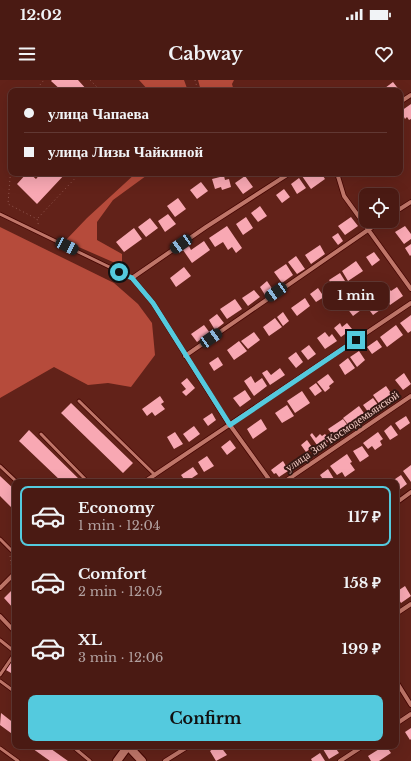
<!DOCTYPE html>
<meta charset="utf-8">
<style>
body{margin:0;font-family:"Libre Baskerville",serif;background:#542721;color:#f1f3f6;height:100vh;display:flex;flex-direction:column;font-size:15px;white-space:nowrap}
*{box-sizing:border-box;margin:0}
p{font-size:13px;color:#b2a1a0}
.icon{flex:none;width:22px;height:22px;fill:none;stroke:currentColor;stroke-width:2;stroke-linecap:round;stroke-linejoin:round}
.map{position:relative;flex:1;overflow:hidden}
.panel{position:absolute;left:12px;top:399px;width:387px;height:270px;display:flex;flex-direction:column;background:#4a1a13;border-radius:8px;box-shadow:0 4px 16px #0002,0 0 0 1px #613833}
.panel>*{flex:none}
.hud{position:absolute;left:8px;top:8px;width:395px;height:88px;border-radius:8px;box-shadow:0 4px 16px #0002,0 0 0 1px #613833;display:grid;align-content:center;height:88px;padding:0 16px;background:#4a1a13}
.tools{position:absolute;left:359px;top:108px;display:grid;gap:8px}
.tools a{display:grid;place-items:center;width:40px;height:40px;border-radius:8px;background:#4a1a13;box-shadow:0 4px 16px #0002,0 0 0 1px #613833;font-size:20px}
.end{position:absolute;width:18px;height:18px;margin:-9px;border:5px solid #54cade;background:#111;box-shadow:0 0 0 2px #111}
.from{border-radius:50%}
.bubble{position:absolute;height:28px;border-radius:8px;background:#4a1a13;box-shadow:0 4px 16px #0002,0 0 0 1px #613833;font-size:13px;font-weight:700;line-height:28px;text-align:center}
.car{position:absolute;width:12px;height:24px;margin:-12px -6px;border-radius:5px;box-shadow:0 0 3px 1px #0007;background:linear-gradient(#222 24%,#8ab4d8 0 40%,#222 0 76%,#8ab4d8 0 86%,#222 0)}
.hud b{display:flex;align-items:center;gap:14px;height:38px;font-size:15px}
.hud b+b{border-top:1px solid #613833}
.hud i{width:10px;height:10px;background:#f1f3f6}
ul{padding:7px 0 0;list-style:none}
li{display:flex;align-items:center;gap:12px;height:60px;margin:0 8px 6px;padding:0 8px;border:2px solid transparent;border-radius:8px}
li div{flex:1}
li b{display:block;font-size:15px}
li em{font-style:normal;font-weight:700}
li.on{border-color:#54cade}
li>.icon{width:36px;height:36px;stroke-width:1.5}
.primary-button{display:flex;gap:8px;margin-top:auto;padding:8px 16px}
.primary-button a{flex:1;height:46px;border-radius:8px;background:#54cade;color:#111;font-size:16px;font-weight:700;line-height:46px;text-align:center}
.status{display:flex;justify-content:space-between;align-items:center;height:28px;padding:0 20px;background:#4a1a13;direction:ltr}
.status svg{height:11px;fill:currentColor}
header{display:flex;justify-content:space-between;align-items:center;height:52px;padding:0 16px;background:#4a1a13;font-size:18px;font-weight:700}
.map>svg:first-child{display:block}
.forest{fill:#b64b3b}
.building{fill:#f8a8b3}
.lines{fill:none;stroke-linecap:round;stroke-linejoin:round}
.lane-casing{stroke:#440401;stroke-width:4.5}
.street-casing{stroke:#440401;stroke-width:5.5}
.secondary-casing{stroke:#440401;stroke-width:10}
.path{stroke:#915850;stroke-width:1;stroke-dasharray:1 3;stroke-linecap:butt}
.lane{stroke:#bf7669;stroke-width:3}
.street{stroke:#bf7669;stroke-width:4}
.secondary{stroke:#bf7669;stroke-width:8}
.route{stroke:#54cade;stroke-width:5}
.labels{text-anchor:middle;dominant-baseline:central;stroke-width:4;stroke-linejoin:round;paint-order:stroke}
.street-label{font-size:11px;fill:#f3cac3;stroke:#351813}
</style>
<div class="status"><b>12:02</b><svg viewBox="0 0 49 12"><path d="M0 12V9h3v3zM5 12V6h3v6zM10 12V3h3v9zM15 12V0h3v12zM26 1h20v11H26zM47 4h2v5h-2z"/></svg></div>
<header><svg class="icon" aria-label="menu" viewBox="0 0 24 24"><path d="M4 6h16M4 12h16M4 18h16"/></svg>Cabway<svg class="icon" aria-label="heart" viewBox="0 0 24 24"><path d="M12 20l-8-8c-3-5 5-10 8-4 3-6 11-1 8 4z"/></svg></header>
<div class="map">
<svg width="411" height="681" viewBox="0 0 411 681">
<rect width="100%" height="100%" fill="#622219"/>
<!-- forest -->
<path class="forest" d="M139,0H184L188,11H149Z
M198,0H234L232,4L234,11H201Z
M136,93H150L113,120L97,142V160L122,174V186L65,161L87,138Z
M0,147L114,203L138,224L152,243L155,275L131,307L108,303L88,305L54,287L0,318Z"/>
<!-- building -->
<path class="building" d="M52,0H78L88,11H62L51,1Z
M393,2L400,11H381Z
M411,24V39L409,40L407,37L405,39L401,31Z
M27,93H29L36,99L41,93H66L37,124L17,104Z
M306,93H321L325,99L311,109L302,96Z
M224,96L225,100L229,99L231,107L222,110L221,107L215,109L212,99Z
M245,96L253,107L243,114L235,103Z
M299,98L306,108L297,114L291,104Z
M201,102L208,111L197,119L190,110Z
M284,109L290,117L282,123L276,115Z
M178,118L186,129L175,137L167,126Z
M260,126L267,136L258,142L251,133Z
M168,134L176,144L165,152L158,141Z
M246,137L253,148L243,155L236,144Z
M351,137L358,146L345,155L338,146Z
M150,138L158,148L146,157L138,147Z
M227,146L242,168L236,173L232,167L228,170L223,162L215,167L209,158Z
M405,146L411,154V159L404,164L395,152Z
M134,148L142,159L124,172L116,162Z
M338,153L343,161L338,165L332,157Z
M204,161L210,170L192,183L183,170L189,166L191,170Z
M411,164V175L410,176L405,168Z
M320,165L325,174L311,184L305,175Z
M374,172L380,180L372,186L366,177Z
M296,176L305,189L297,194L288,182Z
M356,181L363,191L348,201L342,191Z
M286,184L293,195L282,203L274,192Z
M184,187L191,196L176,207L170,198Z
M340,193L345,201L334,208L329,200Z
M267,201L273,210L265,215L260,207Z
M397,207L403,216L390,225L382,214L389,209L391,211Z
M318,208L324,217L316,222L310,214Z
M254,210L260,217L248,226L242,218Z
M305,218L310,226L297,236L291,228Z
M235,219L242,229L227,239L220,229Z
M356,222L361,230L353,236L347,228Z
M374,222L380,230L373,235L367,227Z
M283,232L289,241L283,246L277,237Z
M217,234L224,243L215,250L209,240Z
M411,235V251L408,253L400,243Z
M275,238L282,247L269,256L263,247Z
M340,243L342,247L347,243L352,249L341,257L334,248Z
M204,245L210,253L197,262L191,254Z
M396,245L403,255L387,267L380,257Z
M254,252L260,260L248,269L241,261Z
M325,252L329,257L332,254L337,261L325,269L317,258Z
M377,260L382,267L372,274L367,267Z
M239,261L247,271L234,280L227,270Z
M309,265L316,274L308,280L301,271Z
M359,271L365,280L357,287L350,277Z
M296,272L303,282L296,288L288,278Z
M218,277L223,285L214,291L209,283Z
M348,278L355,288L345,295L339,285Z
M280,288L285,295L270,305L262,293L267,290L271,295Z
M404,293L411,304L403,310L395,300Z
M328,294L334,302L329,306L330,308L325,312L317,302Z
M251,296L255,303L262,298L267,306L254,316L244,301Z
M187,298L195,308L186,316L182,312L186,309L181,303Z
M316,303L322,311L315,316L309,308Z
M386,306L393,316L380,325L373,315Z
M245,310L251,319L240,327L233,318Z
M302,311L310,323L295,333L287,321Z
M160,316L164,322L161,324L165,329L155,336L152,332L147,336L142,329Z
M373,318L379,326L369,333L363,325Z
M71,323L133,383L123,393L61,333Z
M287,325L294,336L282,343L275,333Z
M359,326L366,336L350,347L343,338Z
M212,333L216,340L208,346L203,339Z
M406,336L410,343L400,350L395,343Z
M261,339L267,349L253,359L247,349Z
M343,339L349,347L335,358L328,349Z
M391,345L398,355L390,360L384,351Z
M194,346L200,354L189,362L183,354Z
M29,350L82,402H62L19,361Z
M175,352L183,364L174,369L167,357Z
M378,352L383,359L380,361L382,365L375,370L372,366L368,369L363,363Z
M312,353L316,358L320,354L322,356L325,354L330,360L319,368L310,355Z
M230,360L236,368L227,375L221,367Z
M307,360L312,367L306,372L301,365Z
M362,366L369,376L360,382L353,371Z
M347,374L352,382L350,383L355,390L345,397L342,392L337,395L330,386Z
M207,376L214,386L204,392L198,382Z
M283,381L286,386L291,382L294,387L279,397L276,393L274,394L271,390Z
M411,385V402L403,391Z
M193,387L198,394L186,402L181,395Z
M328,389L334,399L329,402H325L320,395Z
M401,395L407,404L399,410L396,406V402L392,401Z
M0,396L15,410V431L0,416Z
M405,506L411,516L401,523L396,515V512Z
M15,507V528L14,529L4,518Z
M13,579L15,581V587L11,593L6,590Z
M1,633L15,644V656L0,645Z
M411,648V659L410,660L405,652Z
M29,666H47L68,681H50Z
M217,666H220L227,675L216,681L210,671Z
M328,666H334L339,673L329,679L323,669Z
M384,666H386L391,673L379,681H371L368,676Z
M320,673L325,681H312L311,679Z"/>
<g class="lines">
<defs>
<path id="lane" d="M0,134L132,198
M79,321L155,395
M41,354L88,402
M0,386L17,402
M0,459L15,474
M0,560L15,572
M0,595L15,573
M0,601L15,612
M72,666L90,681
M0,668L18,681"/>
<path id="street" d="M400,22L411,15
M337,93L344,116L411,209
M392,134L411,122
M185,276L381,141
M144,402L411,223
M271,402L227,341L153,223L132,198L206,147L290,93
M284,402L411,316
M396,423L411,412
M0,508L15,493
M396,534L411,524
M0,536L15,552
M396,601L411,625
M396,644L411,634
M165,681L189,666
M340,681L363,666"/>
<path id="secondary" d="M117,681L128,666L142,681"/>
</defs>
<!-- lane casing -->
<use href="#lane" class="lane-casing"/>
<!-- street casing -->
<use href="#street" class="street-casing"/>
<!-- secondary casing -->
<use href="#secondary" class="secondary-casing"/>
<!-- path -->
<path class="path" d="M90,0L101,11
M195,0L198,11
M35,11L44,0
M11,85L8,124L37,139L39,147
M38,138L80,93
M134,402L140,398
M10,476L12,489"/>
<!-- lane -->
<use href="#lane" class="lane"/>
<!-- street -->
<use href="#street" class="street"/>
<!-- secondary -->
<use href="#secondary" class="secondary"/>
</g>
<g class="lines">
<!-- route -->
<path class="route" d="M119,192L132,198L153,223L230,345L356,260"/>
</g>
<g class="labels">
<!-- street labels -->
<g class="street-label">
<text transform="translate(342 351) rotate(-34)">улица Зои Космодемьянской</text>
</g>
</g>
</svg>
<div class="tools">
<a><svg class="icon" aria-label="locate" viewBox="0 0 24 24"><circle cx="12" cy="12" r="6"/><path d="M12 2v4M12 18v4M2 12h4M18 12h4"/></svg></a>
</div>
<i class="end from" style="left:119px;top:192px"></i>
<i class="end" style="left:356px;top:260px"></i>
<div class="bubble" style="left:323px;top:202px;width:66px">1 min</div>
<i class="car" style="left:181px;top:164px;rotate:235deg"></i>
<i class="car" style="left:67px;top:166px;rotate:116deg"></i>
<i class="car" style="left:276px;top:212px;rotate:236deg"></i>
<i class="car" style="left:211px;top:258px;rotate:55deg"></i>
<div class="hud">
<b><i class="from"></i>улица Чапаева</b>
<b><i></i>улица Лизы Чайкиной</b>
</div>
<section class="panel">
<ul>
<li class="on"><svg class="icon" aria-label="car" viewBox="0 0 24 24"><path d="M5 17H2v-5l4-1 3-4h7l3 4 3 1v5h-3M9 17h6M6 11h13"/><circle cx="7" cy="17" r="2"/><circle cx="17" cy="17" r="2"/></svg><div><b>Economy</b><p>1 min · 12:04</p></div><em>117 ₽</em></li>
<li><svg class="icon" aria-label="car" viewBox="0 0 24 24"><path d="M5 17H2v-5l4-1 3-4h7l3 4 3 1v5h-3M9 17h6M6 11h13"/><circle cx="7" cy="17" r="2"/><circle cx="17" cy="17" r="2"/></svg><div><b>Comfort</b><p>2 min · 12:05</p></div><em>158 ₽</em></li>
<li><svg class="icon" aria-label="car" viewBox="0 0 24 24"><path d="M5 17H2v-5l4-1 3-4h7l3 4 3 1v5h-3M9 17h6M6 11h13"/><circle cx="7" cy="17" r="2"/><circle cx="17" cy="17" r="2"/></svg><div><b>XL</b><p>3 min · 12:06</p></div><em>199 ₽</em></li>
</ul>
<div class="primary-button"><a>Confirm</a></div>
</section>
</div>
